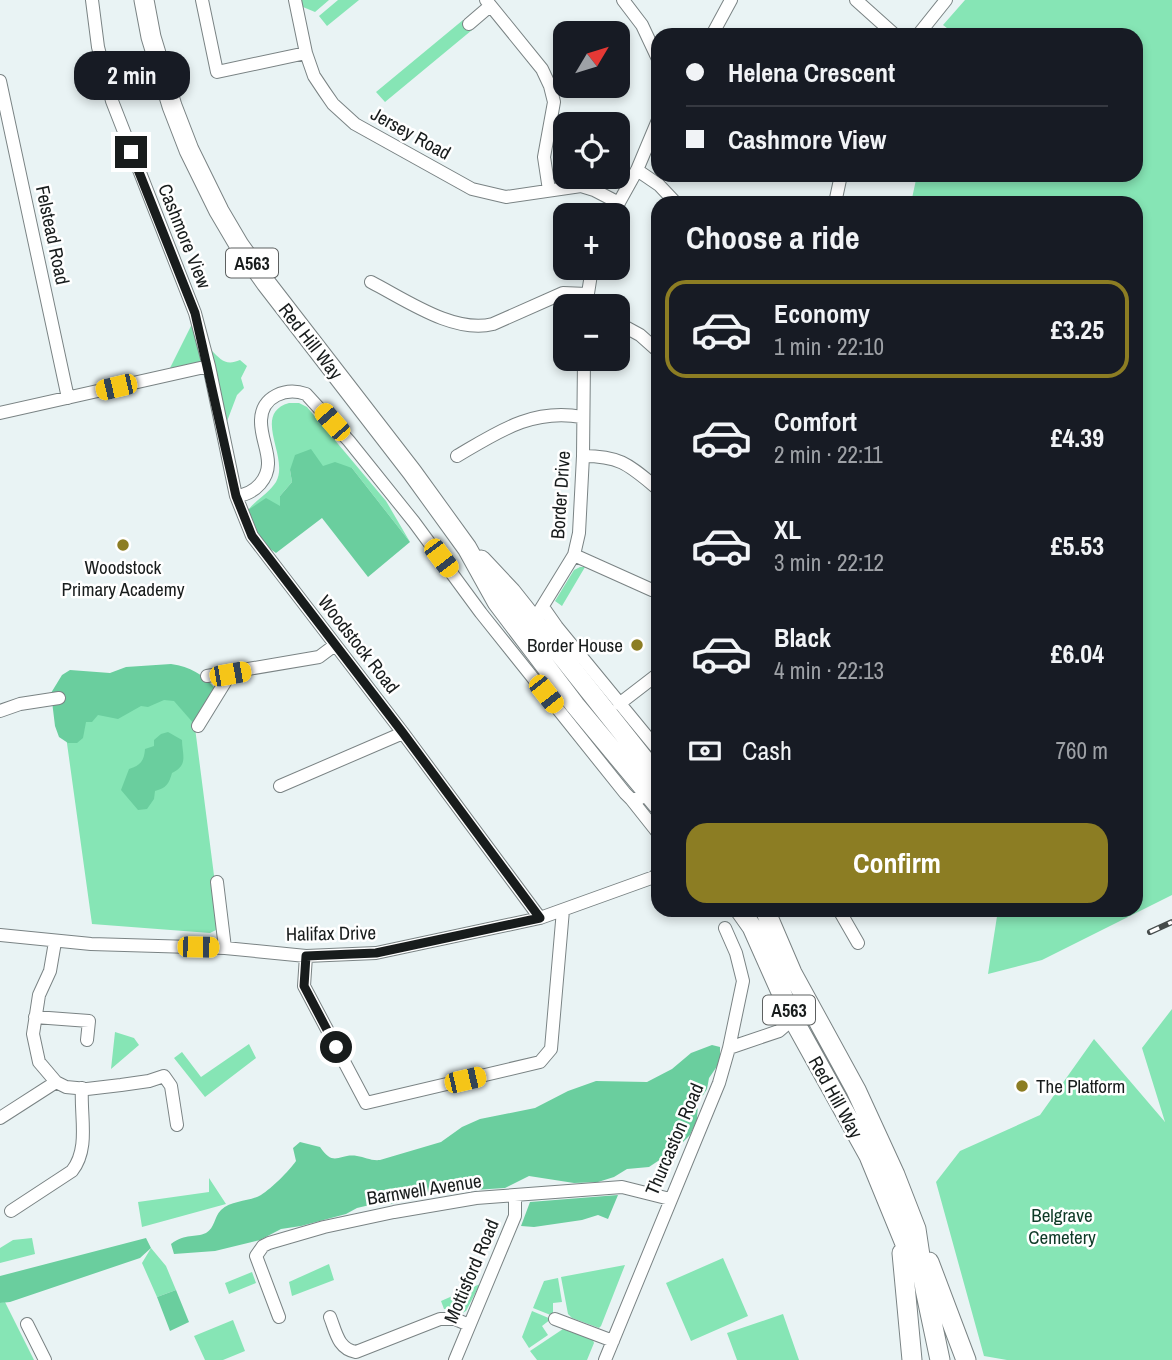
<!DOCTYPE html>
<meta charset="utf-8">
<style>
body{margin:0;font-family:"Archivo Narrow",sans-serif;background:#242831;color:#f1f3f6;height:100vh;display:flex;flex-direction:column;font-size:26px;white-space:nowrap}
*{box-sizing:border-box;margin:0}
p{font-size:23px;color:#9ea1a6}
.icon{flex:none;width:38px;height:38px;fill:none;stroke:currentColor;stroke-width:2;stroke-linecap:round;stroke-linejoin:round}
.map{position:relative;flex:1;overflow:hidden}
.drawer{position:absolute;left:651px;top:196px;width:492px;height:721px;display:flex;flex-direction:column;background:#171b24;border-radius:21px;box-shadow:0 4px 10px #0003}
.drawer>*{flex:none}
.hud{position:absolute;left:651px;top:28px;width:492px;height:154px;border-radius:21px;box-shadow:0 4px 10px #0003;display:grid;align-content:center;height:154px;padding:0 35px;background:#171b24}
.needle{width:46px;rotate:52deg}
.tools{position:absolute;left:553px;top:21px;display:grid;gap:14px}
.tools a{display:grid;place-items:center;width:77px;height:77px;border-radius:14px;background:#171b24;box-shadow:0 4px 10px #0003;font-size:35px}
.end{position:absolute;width:32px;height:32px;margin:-16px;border:9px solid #181c1c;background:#fff;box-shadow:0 0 0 4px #fff}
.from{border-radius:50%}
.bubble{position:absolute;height:49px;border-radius:21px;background:#171b24;box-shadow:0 4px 10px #0003;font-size:23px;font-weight:700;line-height:49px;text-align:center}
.car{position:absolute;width:21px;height:42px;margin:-21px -10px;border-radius:9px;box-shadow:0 0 5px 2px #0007;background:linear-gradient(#f5c518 24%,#345 0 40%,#f5c518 0 76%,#345 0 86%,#f5c518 0)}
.hud b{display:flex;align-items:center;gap:24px;height:66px;font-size:26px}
.hud b+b{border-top:2px solid #363941}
.hud i{width:18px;height:18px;background:#f1f3f6}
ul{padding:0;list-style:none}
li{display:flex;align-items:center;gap:21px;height:98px;margin:0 14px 10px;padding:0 21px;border:4px solid transparent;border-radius:21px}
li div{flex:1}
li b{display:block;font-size:26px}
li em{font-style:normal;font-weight:700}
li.active{border-color:#8c7d23}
li>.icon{width:63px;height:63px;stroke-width:1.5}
h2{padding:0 35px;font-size:32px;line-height:84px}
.pay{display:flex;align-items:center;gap:18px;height:77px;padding:0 35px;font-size:26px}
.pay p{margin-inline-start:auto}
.cta{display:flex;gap:14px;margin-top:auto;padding:14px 35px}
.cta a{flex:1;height:80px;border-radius:21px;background:#8c7d23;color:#fff;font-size:28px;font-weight:700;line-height:80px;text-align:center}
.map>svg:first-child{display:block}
.green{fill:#86e5b5}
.forest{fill:#6ace9e}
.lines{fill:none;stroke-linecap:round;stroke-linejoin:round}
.minor-casing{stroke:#7a8384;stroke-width:14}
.highway-casing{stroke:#7a8384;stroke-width:21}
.minor{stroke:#fff;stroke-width:12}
.highway{stroke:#fff;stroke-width:19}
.rail-casing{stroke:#454b4b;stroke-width:6}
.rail{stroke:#fff;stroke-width:3.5;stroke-dasharray:10;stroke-linecap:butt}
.route{stroke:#181c1c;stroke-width:9}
.poi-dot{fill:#8c7d23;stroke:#fff;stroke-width:2.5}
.labels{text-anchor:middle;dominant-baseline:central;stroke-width:5;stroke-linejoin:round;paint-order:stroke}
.shield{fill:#fff;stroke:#5d6060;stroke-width:2}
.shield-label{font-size:18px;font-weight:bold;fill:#181c1c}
.street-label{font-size:19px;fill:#181c1c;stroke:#fff}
.poi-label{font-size:19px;fill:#181c1c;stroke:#fff}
.park-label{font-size:19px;fill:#0e3a27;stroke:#fff}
</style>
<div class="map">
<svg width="1172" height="1360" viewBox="0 0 1172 1360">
<rect width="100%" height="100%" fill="#e9f3f4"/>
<!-- green -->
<path class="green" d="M301,0H329L315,12L303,7Z
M338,0H359L327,26L319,16Z
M965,0H1172V895L1042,960L988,974L998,910H1136V203H911L917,175H1136V35H956L943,25Z
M463,20L472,30L385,102L376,92Z
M192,324L202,362L170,368Z
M211,350C221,360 226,366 240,360L247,366L241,378L244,388L237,395L226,424Z
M289,403H299L307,407L386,501L410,542L352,468L323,466L290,470L292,482L280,496V506L248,510C256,500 269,493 276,482C290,457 251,414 289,403Z
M580,567H585L562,606L555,601L574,570Z
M189,681L220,922L216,930L210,933L92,924L61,700Z
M1172,1009V1360H1007L984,1356L936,1182L960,1151L1040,1115L1094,1039L1165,1122L1142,1048Z
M115,1032L134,1038L139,1045L111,1069Z
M249,1044L256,1058L205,1097L174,1058L182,1052L201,1077Z
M209,1178L226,1204L142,1227L138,1202L209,1192Z
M32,1238L35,1254L0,1263V1248L13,1240Z
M151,1248L166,1266L176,1290L157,1297L142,1263Z
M723,1258L748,1316L691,1341L666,1283Z
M329,1264L334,1280L292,1296L289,1282Z
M625,1265L601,1326L599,1328L572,1318L568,1314L561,1277Z
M252,1272L256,1283L229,1294L225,1283Z
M558,1278L562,1302L553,1303V1316L533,1308L544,1281Z
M480,1284L466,1311L460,1314L449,1309H444L441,1301Z
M5,1302L34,1360H0V1303Z
M532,1311L551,1319L542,1326L548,1335L529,1348L522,1337Z
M783,1314L799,1360H737L727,1333Z
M233,1320L245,1351L223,1360H205L194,1336Z
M563,1329L593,1340L594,1343L587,1360H537L530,1351Z"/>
<!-- forest -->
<path class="forest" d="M311,449L323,466L335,462L352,468L410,542L368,577L322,518L276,553L252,536L248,510L266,498L280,506V496L292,482L290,470L295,455Z
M171,664C191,667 202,674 215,688L195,725L174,701L164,700L148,707L141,706L118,719L98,715L92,722H86L83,738L77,743H68L59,737L55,726L51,693L62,675L70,670L110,673L126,667Z
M168,732L182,740C182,754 189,765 172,773C169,784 166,788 155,791L154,799L147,809L138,810L121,790L129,769C141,765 144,761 145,749L154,746V740L161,734Z
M712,1045L720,1047V1062L709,1078L707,1089L698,1103L697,1120L690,1135L676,1149L649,1167L627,1169L614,1177L598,1182L574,1183L529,1176L505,1188L426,1193L391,1204H374L357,1208L346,1214L301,1226L281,1229L260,1240L215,1251L174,1254L171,1244C186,1233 195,1238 206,1233C215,1228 214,1217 221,1210C232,1200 249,1202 261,1195C272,1188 289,1171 296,1161L293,1148L300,1142L320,1147C334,1168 339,1153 357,1156C365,1157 371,1161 380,1160L441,1142L462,1127L480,1119L535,1108L568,1091L596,1081L647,1082L672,1069L691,1053Z
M618,1195L608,1219L598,1215L582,1220L534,1227L521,1226L530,1202Z
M146,1238L151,1248L140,1258L10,1302L0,1303V1276Z
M176,1290L189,1322L170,1331L157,1297Z"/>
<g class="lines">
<defs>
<path id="minor" d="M92,0L98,47L112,101L195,313L209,366L236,496L252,536L403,733L540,918
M202,0L217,72L306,53L314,76L324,91L333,104L355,124L472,189L506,197L581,186L594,190L619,203
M295,0L306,53
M486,0L542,69L550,86L554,102L544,157L549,190
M623,0L642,25L658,59
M856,0L895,35
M469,24L490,6
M712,35L731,0
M918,35L946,0
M0,81L68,398
M637,170L659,185L676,203
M835,203L841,175
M612,215L637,170L658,120
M371,282C406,300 454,334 493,324L563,293L587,294
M586,306L592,268
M618,323L640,335L658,351
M0,413L209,366
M457,456C498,432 532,408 582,417
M583,456C621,456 629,465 658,489
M236,496C246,495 253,492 260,484C278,463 260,443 261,420C262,396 286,387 306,394L349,441L414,522L481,613L625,793L631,799H639L648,793
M574,555L652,590
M543,607L557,627L658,750
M531,625L574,555L579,533L583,456L584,359
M207,676L319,657L335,645
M619,704L658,674
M0,711L20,704L59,698
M198,726L230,674
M280,786L403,733
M631,799L658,833
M217,882L225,948
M839,910L858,943
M0,935L91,944L225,948L306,956L376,953L540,918L654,877L658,873
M55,942L50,971L39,995L33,1034L39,1062L56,1082L66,1087L87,1089L121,1085L149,1081L164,1076L171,1086L177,1125
M306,956L304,986L366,1103L540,1062L551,1049L563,910
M35,1017L89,1021L87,1040
M729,1048L779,1031L793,1019
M0,1118L56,1082
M11,1211L72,1171C90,1148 80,1116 82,1088
M279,1317L256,1256L263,1246L269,1243L324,1227L394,1212L476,1198L622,1187L670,1199
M330,1317C336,1332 338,1349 356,1352L440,1319H455L469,1325
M555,1319L613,1341
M27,1324L45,1360
M455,1360L515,1216V1195
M605,1360L719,1083L729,1048L743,981L736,953L725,928"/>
<path id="highway" d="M144,0L151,37L172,106L189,150L219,211L239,245L266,283L412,472L467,548L497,602L575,705L658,805
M481,560L511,592L658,777
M740,910L752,927L793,1019L869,1156L917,1273
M765,910L792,973L856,1090L895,1175L916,1229L925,1289L940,1360
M902,1253L912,1360
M929,1262L966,1360"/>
</defs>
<!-- minor casing -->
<use href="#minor" class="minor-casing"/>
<!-- highway casing -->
<use href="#highway" class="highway-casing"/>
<!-- minor -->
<use href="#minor" class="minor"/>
<!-- highway -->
<use href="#highway" class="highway"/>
<defs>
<path id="rail" d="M1150,932L1172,922"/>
</defs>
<!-- rail casing -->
<use href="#rail" class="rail-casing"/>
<!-- rail -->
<use href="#rail" class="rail"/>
</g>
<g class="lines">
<!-- route -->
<path class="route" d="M131,152L195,313L236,496L252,536L403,733L540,918L376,953L306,956L304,986L336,1047"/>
</g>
<!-- markers -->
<g class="poi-dot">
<circle cx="123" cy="545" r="7"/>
<circle cx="637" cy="645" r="7"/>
<circle cx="1022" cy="1086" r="7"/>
</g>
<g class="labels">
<!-- shield labels -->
<g class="shield">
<rect x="226" y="248.5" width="52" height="29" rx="5"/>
<rect x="763" y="995.5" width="52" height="29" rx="5"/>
</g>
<g class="shield-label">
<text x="252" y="263">A563</text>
<text x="789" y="1010">A563</text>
</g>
<!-- street labels -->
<g class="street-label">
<text transform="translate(411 133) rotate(29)">Jersey Road</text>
<text transform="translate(53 235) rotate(78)">Felstead Road</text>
<text transform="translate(185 236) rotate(68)">Cashmore View</text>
<text transform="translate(311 341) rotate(52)">Red Hill Way</text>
<text transform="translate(560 495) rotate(-86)">Border Drive</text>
<text transform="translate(359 644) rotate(52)">Woodstock Road</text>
<text transform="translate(331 933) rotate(-1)">Halifax Drive</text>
<text transform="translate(836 1097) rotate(61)">Red Hill Way</text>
<text transform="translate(674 1139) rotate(-67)">Thurcaston Road</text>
<text transform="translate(424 1189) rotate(-9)">Barnwell Avenue</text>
<text transform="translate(471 1271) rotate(-67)">Mottisford Road</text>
</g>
<!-- poi labels -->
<g class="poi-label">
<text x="123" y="567">Woodstock<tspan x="123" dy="22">Primary Academy</tspan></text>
<text x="623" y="645" text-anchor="end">Border House</text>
<text x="1036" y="1086" text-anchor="start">The Platform</text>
</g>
<!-- park labels -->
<g class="park-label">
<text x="1062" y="1215">Belgrave<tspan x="1062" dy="22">Cemetery</tspan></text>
</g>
</g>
</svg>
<div class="tools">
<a><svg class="needle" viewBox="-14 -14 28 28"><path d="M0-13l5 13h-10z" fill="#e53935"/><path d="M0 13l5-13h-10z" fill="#9ea1a6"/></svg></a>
<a><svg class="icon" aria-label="locate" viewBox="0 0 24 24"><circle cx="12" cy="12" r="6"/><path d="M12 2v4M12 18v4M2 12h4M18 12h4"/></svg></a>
<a>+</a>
<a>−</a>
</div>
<i class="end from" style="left:336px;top:1047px"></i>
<i class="end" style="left:131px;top:152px"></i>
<div class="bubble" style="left:74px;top:51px;width:116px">2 min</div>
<i class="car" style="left:116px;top:387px;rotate:257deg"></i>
<i class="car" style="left:332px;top:422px;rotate:319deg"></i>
<i class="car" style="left:441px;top:558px;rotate:143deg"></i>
<i class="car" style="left:230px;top:674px;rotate:80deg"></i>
<i class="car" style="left:546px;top:694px;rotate:142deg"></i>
<i class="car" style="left:198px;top:947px;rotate:91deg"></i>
<i class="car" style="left:465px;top:1080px;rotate:77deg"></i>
<div class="hud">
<b><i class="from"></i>Helena Crescent</b>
<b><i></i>Cashmore View</b>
</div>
<section class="drawer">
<h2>Choose a ride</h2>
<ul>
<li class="active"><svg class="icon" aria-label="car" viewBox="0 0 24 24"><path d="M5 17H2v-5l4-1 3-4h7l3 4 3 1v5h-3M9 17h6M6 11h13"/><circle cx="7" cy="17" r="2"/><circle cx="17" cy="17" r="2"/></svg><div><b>Economy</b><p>1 min · 22:10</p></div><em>£3.25</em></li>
<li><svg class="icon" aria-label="car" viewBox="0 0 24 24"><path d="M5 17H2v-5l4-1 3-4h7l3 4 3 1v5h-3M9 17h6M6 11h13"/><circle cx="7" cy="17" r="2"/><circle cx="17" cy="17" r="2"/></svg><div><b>Comfort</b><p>2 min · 22:11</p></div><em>£4.39</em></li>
<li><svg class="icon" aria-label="car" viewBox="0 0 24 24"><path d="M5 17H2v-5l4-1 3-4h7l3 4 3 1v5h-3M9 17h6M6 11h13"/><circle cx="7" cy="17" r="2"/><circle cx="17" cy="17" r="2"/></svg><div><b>XL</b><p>3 min · 22:12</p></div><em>£5.53</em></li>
<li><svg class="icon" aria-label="car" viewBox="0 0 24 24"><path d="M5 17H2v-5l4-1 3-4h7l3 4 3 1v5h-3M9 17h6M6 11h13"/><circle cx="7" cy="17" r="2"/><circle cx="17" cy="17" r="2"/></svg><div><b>Black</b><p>4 min · 22:13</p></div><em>£6.04</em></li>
</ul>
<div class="pay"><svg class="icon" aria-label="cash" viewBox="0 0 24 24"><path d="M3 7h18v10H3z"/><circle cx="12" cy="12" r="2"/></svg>Cash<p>760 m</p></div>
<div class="cta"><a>Confirm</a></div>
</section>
</div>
